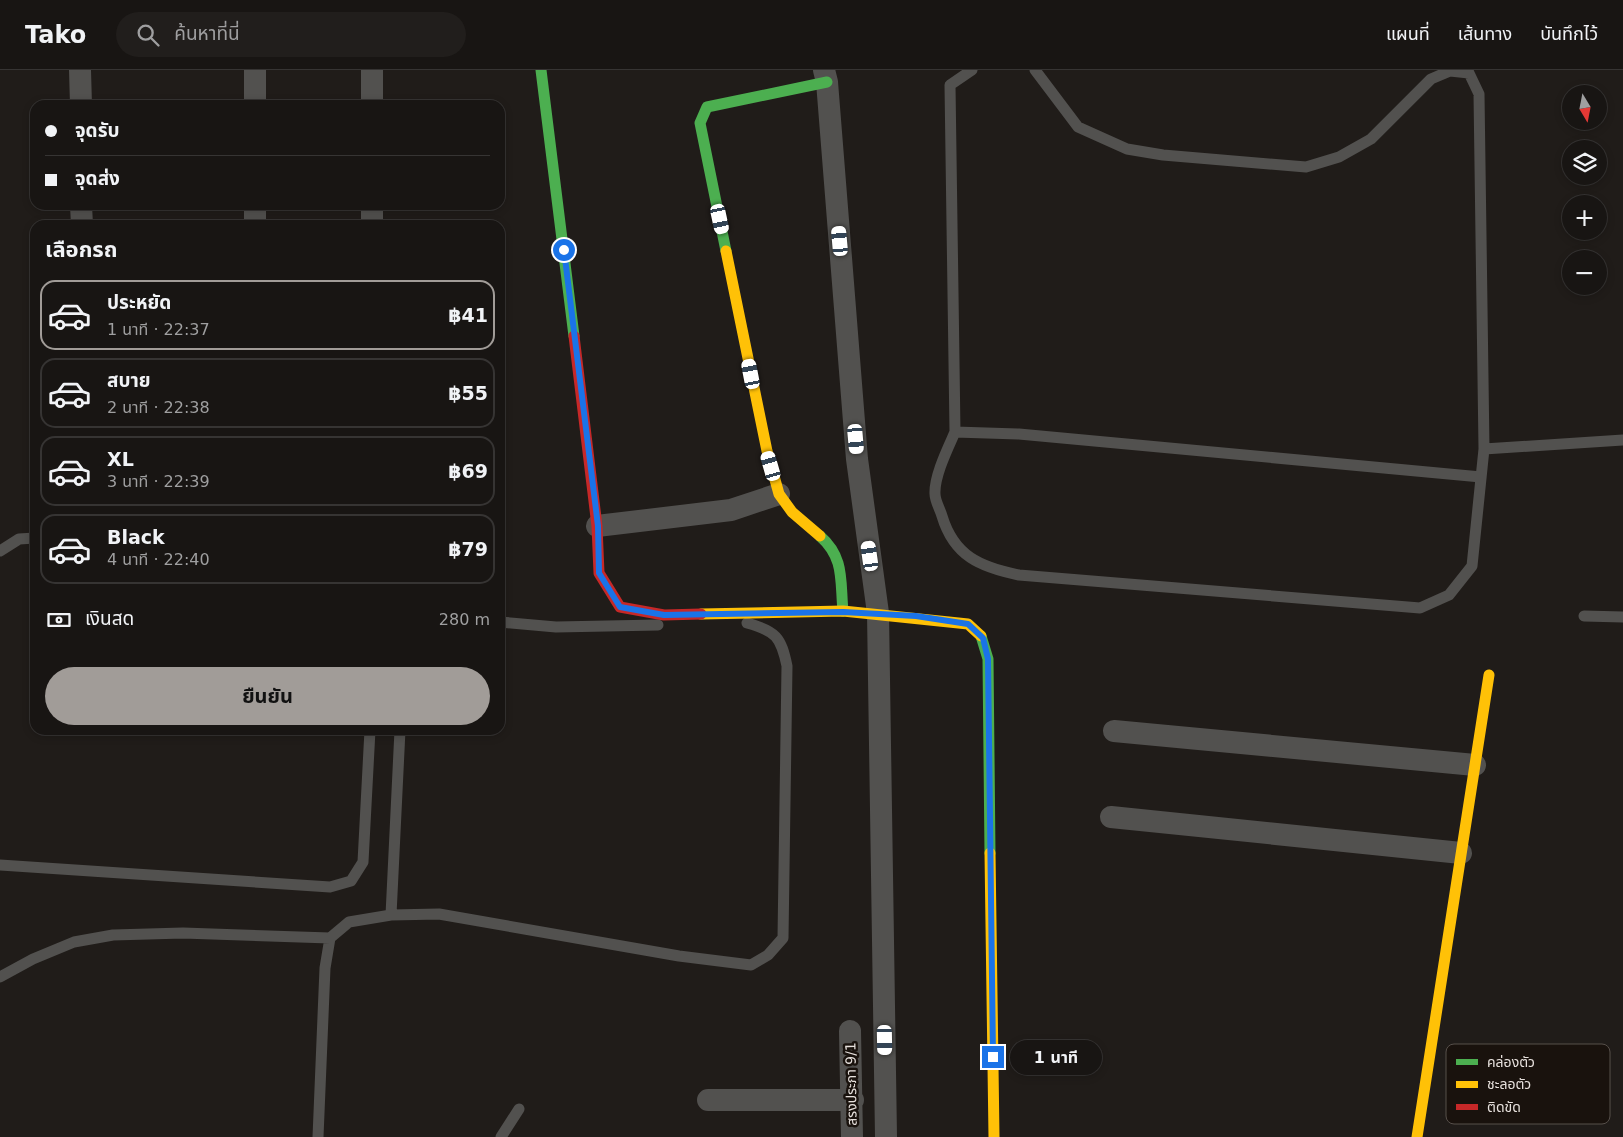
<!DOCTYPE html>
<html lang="th">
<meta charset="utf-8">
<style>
body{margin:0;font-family:"DejaVu Sans","Noto Sans Thai",sans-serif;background:#211e1c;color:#f1f3f6;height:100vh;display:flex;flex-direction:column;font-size:19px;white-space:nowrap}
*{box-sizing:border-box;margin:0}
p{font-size:16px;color:#9f9fa0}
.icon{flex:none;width:28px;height:28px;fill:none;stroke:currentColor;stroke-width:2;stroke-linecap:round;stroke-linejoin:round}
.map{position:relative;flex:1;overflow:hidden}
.sheet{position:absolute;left:30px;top:150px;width:475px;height:515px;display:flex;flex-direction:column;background:#181513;border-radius:15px;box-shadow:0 2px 8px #0003,0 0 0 1px #363433}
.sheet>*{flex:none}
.banner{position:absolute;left:30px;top:30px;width:475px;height:110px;border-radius:15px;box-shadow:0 2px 8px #0003,0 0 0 1px #363433;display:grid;align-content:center;height:110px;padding:0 15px;background:#181513}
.needle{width:32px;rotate:170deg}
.fabs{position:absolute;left:1562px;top:15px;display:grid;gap:10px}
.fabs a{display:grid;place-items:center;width:45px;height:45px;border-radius:50%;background:#181513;box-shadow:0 2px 8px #0003,0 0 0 1px #363433;font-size:25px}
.end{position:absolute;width:22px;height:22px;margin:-11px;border:6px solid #1a73e8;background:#fff;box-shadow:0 0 0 2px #fff}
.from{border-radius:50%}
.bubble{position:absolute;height:35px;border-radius:18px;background:#181513;box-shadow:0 2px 8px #0003,0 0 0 1px #363433;font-size:16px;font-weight:700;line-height:35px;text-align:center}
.car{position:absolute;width:15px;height:30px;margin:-15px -8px;border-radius:6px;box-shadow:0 0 4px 1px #0007;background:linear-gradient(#fff 24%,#345 0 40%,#fff 0 76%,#345 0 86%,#fff 0)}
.banner b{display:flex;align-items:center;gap:18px;height:48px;font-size:19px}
.banner b+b{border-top:1px solid #363433}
.banner i{width:12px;height:12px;background:#f1f3f6}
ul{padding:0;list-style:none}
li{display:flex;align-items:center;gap:15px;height:70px;margin:0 10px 8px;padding:0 5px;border:2px solid #363433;border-radius:15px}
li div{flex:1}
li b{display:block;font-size:19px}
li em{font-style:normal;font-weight:700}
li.active{border-color:#a19c98}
li>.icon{width:45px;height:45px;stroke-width:1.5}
h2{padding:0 15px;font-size:22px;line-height:60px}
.pay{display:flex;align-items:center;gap:12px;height:55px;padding:0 15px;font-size:19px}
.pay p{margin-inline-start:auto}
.primary-button{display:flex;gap:10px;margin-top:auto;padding:10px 15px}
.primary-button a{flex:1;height:58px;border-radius:30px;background:#a19c98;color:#111;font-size:20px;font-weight:700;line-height:58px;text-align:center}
header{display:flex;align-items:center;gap:30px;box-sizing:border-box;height:70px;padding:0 25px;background:#181513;border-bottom:1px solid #363433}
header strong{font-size:24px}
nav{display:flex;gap:28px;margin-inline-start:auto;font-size:18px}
.search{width:350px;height:45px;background:#211e1c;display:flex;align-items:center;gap:12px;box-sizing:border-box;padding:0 18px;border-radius:28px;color:#9f9fa0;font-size:19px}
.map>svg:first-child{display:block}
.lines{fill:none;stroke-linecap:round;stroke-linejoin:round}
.lane{stroke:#52514f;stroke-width:11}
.street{stroke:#52514f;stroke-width:22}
.fast{stroke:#4caf50;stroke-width:11}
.slow{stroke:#ffc107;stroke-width:11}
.jam{stroke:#c62828;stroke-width:11}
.route{stroke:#1a73e8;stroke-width:6}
.labels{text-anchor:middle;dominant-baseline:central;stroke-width:5;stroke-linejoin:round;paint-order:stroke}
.street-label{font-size:14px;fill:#e7e1dd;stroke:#19120d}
.key{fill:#19120d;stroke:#57504b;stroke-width:1}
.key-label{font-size:14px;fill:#e7e1dd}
</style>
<header>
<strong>Tako</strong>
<div class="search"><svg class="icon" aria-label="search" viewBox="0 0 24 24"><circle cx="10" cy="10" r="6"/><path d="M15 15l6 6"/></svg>ค้นหาที่นี่</div>
<nav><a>แผนที่</a><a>เส้นทาง</a><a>บันทึกไว้</a></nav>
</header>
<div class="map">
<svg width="1623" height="1067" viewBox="0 0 1623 1067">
<rect width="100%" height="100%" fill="#201c19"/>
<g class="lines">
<!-- lane -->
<path class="lane" d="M1035,0L1078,57L1127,79L1163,85L1306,97L1339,87L1371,69L1431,9L1450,1L1469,3L1479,24L1484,379
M955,362L950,15L972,0
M1481,407L1019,364L955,362C948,378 934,406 935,424C935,431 940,439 942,446C954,486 980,497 1019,505L1420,538L1449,525L1472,496L1484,379L1623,370
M0,481L19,469L35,468
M1584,546L1623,547
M500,552L556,557L658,555
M0,795L330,817L351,811L363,792L370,660
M391,845L400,660
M0,907L33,889L74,872L113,865L183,863L330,868
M318,1067L325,898L330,868L349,852L391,845L439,844L679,886L751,895L768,885L783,868L787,596C781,567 776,561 747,553
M501,1067L519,1039"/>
<!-- street -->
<path class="street" d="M80,0L81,35
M372,0V35
M824,0L827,12L857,389L878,543L886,1067
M255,35V0
M81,135L82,155
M255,155V135
M372,155V135
M597,456L731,440L779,424
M1114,661L1475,695
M1111,747L1461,783
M850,961L852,1067
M708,1030H853"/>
<!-- fast -->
<path class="fast" d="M541,0L574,266
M726,181L700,53L707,37L827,12
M820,466C845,488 840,511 843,541
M981,566L988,589L990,783"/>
<!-- slow -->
<path class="slow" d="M726,181L767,381L779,424L792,442L820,466
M701,544L843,541L968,554L981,566
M990,783L994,1067
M1417,1067L1489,605"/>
<!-- jam -->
<path class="jam" d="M574,266L597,456L599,503L620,537L664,545L701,544"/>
</g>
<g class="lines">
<!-- route -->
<path class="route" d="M564,180L598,456L599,503L620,537L664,545L843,542L916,546L968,554L983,568L988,589L993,987"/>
</g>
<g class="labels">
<!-- street labels -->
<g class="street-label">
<text transform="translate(851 1014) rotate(-91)">สรงประภา 9/1</text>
</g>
</g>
<!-- legend -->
<rect x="1446" y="974" width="164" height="80" rx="8" class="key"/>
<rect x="1456" y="989" width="22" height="6" fill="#4caf50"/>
<rect x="1456" y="1011" width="22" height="7" fill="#ffc107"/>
<rect x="1456" y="1034" width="22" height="6" fill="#c62828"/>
<g class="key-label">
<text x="1487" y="997">คล่องตัว</text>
<text x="1487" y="1019">ชะลอตัว</text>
<text x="1487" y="1042">ติดขัด</text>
</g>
</svg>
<div class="fabs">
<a><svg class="needle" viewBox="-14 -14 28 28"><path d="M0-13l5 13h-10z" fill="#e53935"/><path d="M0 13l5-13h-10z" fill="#9f9fa0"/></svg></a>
<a><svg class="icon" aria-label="layers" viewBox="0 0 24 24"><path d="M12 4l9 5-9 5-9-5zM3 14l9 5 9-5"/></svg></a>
<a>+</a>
<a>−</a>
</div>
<i class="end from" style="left:564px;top:180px"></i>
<i class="end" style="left:993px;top:987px"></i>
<div class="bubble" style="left:1010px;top:970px;width:92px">1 นาที</div>
<i class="car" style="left:720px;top:149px;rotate:168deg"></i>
<i class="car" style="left:840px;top:171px;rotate:355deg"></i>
<i class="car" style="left:751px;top:304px;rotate:349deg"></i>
<i class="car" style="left:856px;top:369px;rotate:175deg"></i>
<i class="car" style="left:771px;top:396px;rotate:344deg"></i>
<i class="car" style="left:870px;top:486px;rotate:352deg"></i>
<i class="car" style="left:885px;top:970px;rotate:179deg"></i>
<div class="banner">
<b><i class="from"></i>จุดรับ</b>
<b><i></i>จุดส่ง</b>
</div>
<section class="sheet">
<h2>เลือกรถ</h2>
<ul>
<li class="active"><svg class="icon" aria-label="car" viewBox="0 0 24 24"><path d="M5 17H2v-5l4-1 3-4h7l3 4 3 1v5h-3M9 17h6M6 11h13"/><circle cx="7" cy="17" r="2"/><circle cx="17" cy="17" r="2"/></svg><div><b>ประหยัด</b><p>1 นาที · 22:37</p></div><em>฿41</em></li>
<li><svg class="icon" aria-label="car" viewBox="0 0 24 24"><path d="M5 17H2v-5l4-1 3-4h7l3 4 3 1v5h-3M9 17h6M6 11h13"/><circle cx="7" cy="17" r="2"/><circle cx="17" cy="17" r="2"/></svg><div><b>สบาย</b><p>2 นาที · 22:38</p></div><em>฿55</em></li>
<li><svg class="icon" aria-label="car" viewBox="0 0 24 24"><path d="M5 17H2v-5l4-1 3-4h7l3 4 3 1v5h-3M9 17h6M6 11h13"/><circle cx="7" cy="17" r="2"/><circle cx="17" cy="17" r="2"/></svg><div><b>XL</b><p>3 นาที · 22:39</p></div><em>฿69</em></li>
<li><svg class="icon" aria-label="car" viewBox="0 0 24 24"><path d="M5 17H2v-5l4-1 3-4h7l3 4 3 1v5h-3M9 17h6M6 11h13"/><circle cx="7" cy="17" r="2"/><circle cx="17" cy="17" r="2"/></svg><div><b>Black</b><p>4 นาที · 22:40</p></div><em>฿79</em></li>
</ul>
<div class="pay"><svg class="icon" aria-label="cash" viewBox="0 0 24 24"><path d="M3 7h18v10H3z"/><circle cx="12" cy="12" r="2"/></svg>เงินสด<p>280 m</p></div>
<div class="primary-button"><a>ยืนยัน</a></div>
</section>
</div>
